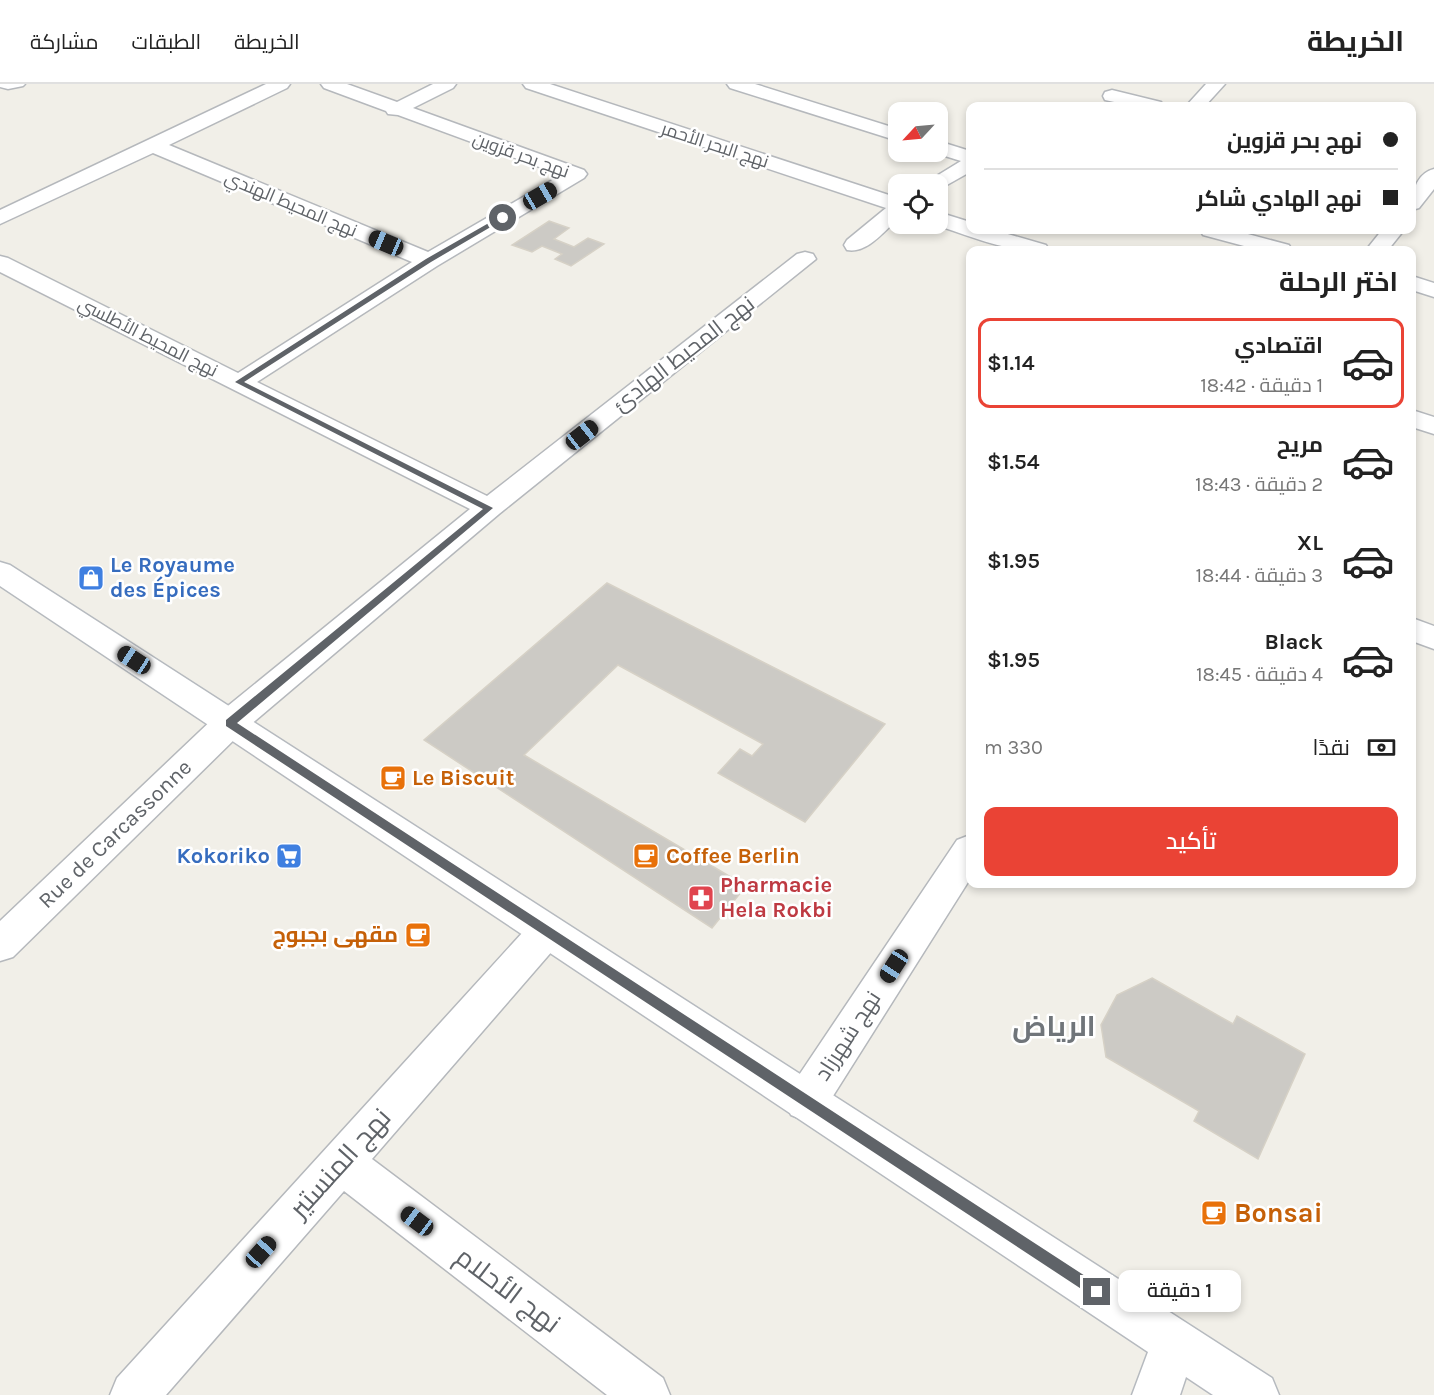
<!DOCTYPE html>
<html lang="ar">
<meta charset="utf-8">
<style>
body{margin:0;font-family:Karla,Cairo,sans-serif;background:#f2f2f2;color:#222;direction:rtl;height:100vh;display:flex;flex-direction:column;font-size:22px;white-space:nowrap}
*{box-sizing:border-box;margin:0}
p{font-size:20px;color:#767676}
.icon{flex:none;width:33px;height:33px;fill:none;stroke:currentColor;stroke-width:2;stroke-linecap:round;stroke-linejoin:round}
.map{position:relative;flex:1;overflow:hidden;direction:ltr}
.panel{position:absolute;left:966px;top:162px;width:450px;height:642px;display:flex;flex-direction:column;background:#fff;border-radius:12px;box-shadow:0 3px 9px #0003;direction:rtl}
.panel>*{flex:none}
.guide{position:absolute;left:966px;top:18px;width:450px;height:132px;border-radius:12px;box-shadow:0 3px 9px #0003;direction:rtl;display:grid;align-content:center;height:132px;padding:0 18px;background:#fff}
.needle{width:39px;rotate:244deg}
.tools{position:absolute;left:888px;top:18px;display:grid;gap:12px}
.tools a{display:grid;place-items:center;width:60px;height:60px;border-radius:12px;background:#fff;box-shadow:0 3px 9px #0003;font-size:30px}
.end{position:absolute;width:27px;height:27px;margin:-14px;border:8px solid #5f6368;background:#fff;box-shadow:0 0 0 3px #fff}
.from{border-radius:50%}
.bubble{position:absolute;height:42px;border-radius:12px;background:#fff;box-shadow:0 3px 9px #0003;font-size:20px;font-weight:600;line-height:42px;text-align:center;direction:rtl}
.car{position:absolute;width:18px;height:36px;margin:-18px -9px;border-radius:8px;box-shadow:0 0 4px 2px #0007;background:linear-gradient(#222 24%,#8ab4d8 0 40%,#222 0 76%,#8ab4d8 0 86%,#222 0)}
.guide b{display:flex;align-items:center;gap:21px;height:57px;font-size:22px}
.guide b+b{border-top:2px solid #e0e0e0}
.guide i{width:15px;height:15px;background:#222}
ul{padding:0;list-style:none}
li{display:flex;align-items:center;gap:18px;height:90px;margin:0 12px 9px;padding:0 6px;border:3px solid transparent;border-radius:12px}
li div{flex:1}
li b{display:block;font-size:22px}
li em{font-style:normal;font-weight:600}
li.active{border-color:#ea4335}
li>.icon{width:54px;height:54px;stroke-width:1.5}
h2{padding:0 18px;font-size:27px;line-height:72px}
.pay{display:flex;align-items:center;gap:15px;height:66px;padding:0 18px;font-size:22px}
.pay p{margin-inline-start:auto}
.cta{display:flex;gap:12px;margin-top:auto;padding:12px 18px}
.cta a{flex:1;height:69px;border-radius:12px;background:#ea4335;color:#fff;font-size:24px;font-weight:600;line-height:69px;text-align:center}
header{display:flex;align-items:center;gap:36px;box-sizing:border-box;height:84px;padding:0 30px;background:#fff;border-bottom:2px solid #e0e0e0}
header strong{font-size:28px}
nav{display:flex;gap:33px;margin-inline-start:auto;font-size:21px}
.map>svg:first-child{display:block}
.building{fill:#cccac5;stroke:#d6d1c6;stroke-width:1.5}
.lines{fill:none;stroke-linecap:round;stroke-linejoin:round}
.lane-casing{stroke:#b5b8bc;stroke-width:3}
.street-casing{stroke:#b5b8bc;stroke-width:3}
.secondary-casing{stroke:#b6babf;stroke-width:3}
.lane{fill:#fff;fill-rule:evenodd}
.street{fill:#fff;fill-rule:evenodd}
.secondary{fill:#fff;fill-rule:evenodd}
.route{fill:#5f6368}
.labels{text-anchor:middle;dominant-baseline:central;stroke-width:5;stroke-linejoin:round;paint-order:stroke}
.far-street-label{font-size:18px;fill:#5f6368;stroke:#fff}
.street-label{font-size:22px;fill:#5f6368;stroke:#fff}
.shop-label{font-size:22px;font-weight:bold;fill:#366cbe;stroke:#fff;text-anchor:start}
.food-label{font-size:22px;font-weight:bold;fill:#c56008;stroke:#fff;text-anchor:start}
.health-label{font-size:22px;font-weight:bold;fill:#be3a42;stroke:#fff;text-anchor:start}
.near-street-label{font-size:27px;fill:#5f6368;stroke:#fff}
.near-food-label{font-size:27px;font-weight:bold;fill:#c56008;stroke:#fff;text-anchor:start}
.district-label{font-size:28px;font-weight:bold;fill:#70757a;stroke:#fff}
</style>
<header>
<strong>الخريطة</strong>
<nav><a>الخريطة</a><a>الطبقات</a><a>مشاركة</a></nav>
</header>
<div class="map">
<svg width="1434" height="1311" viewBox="0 0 1434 1311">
<rect width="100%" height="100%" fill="#f1efe8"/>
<!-- building -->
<path class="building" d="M549,137L569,144L554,155L574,163L588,154L604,160L571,182L555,175L562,170L542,162L532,168L512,161Z
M607,499L885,640L805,738L718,689L740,665L752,672L763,660L618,581L524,671L746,802L712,844L424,656Z
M1152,894L1233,940L1237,932L1305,970L1258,1075L1194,1037L1199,1027L1106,973L1101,941L1117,911Z"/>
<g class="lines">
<defs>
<path id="lane" d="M0,0H25L23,2L8,5L0,3Z"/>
<path id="street" d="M266,0H290L287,4L169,61L428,168L561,91L398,31L388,30L386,27L324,4L321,0H347L397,18L433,0H456L453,4L413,24L584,86L587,90L584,94L437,182L257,298L487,412L797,170L805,168L813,170L816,175L499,430L242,648L13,873L0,877V837L218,630L470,425L0,188V172L8,174L238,289L412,178L153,69L0,140V126Z
M523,0H550L898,114V135C884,147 867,170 847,166L844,161L847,156L886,124L526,4Z
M727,0H755L898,45V57L730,4Z
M1206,0H1225L1205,22H1186Z
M1112,6L1161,18L1163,22H1133L1105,16L1103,12L1105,8Z
M938,57L970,67V88L938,106V100H927L930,96L961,77L932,68H938Z
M1434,85V105L1419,124L1412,126C1412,110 1415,90 1434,85Z
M938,128L970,138V146H994L1046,161L1049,166C1010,170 970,152 933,140H938Z
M1200,146H1233L1289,161L1292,166H1259L1203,151Z
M1382,146H1404L1388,166H1366Z
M1412,192L1434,199V213L1412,206Z
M1412,326L1434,333V350L1412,343Z
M1412,534L1434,542V565L1412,557Z
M970,751V795L821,1031L806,1037L791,1031L785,1017L791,1003L957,756Z
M547,831L560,836L566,847L560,858L372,1075L663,1294L670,1311H607L344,1107L166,1311H110L117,1294L534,836Z"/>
<path id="secondary" d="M0,478L10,481L1272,1294L1279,1311H1213L1186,1293L1180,1311H1132L1148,1268L0,502Z"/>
</defs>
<!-- lane casing -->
<use href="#lane" class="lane-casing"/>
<!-- street casing -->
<use href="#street" class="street-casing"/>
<!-- secondary casing -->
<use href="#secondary" class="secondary-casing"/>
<!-- lane -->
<use href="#lane" class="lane"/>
<!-- street -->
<use href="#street" class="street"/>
<!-- secondary -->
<use href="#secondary" class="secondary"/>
</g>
<!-- route -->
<path class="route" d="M501,132L506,134L431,178L244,298L493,424L237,639L1102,1203L1104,1208L1102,1212L1097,1214L1092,1212L226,642V636L483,425L235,298L426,175Z"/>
<!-- icons -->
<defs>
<symbol id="shop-square" viewBox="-11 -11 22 22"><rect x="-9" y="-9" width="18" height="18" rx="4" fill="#3f7fe0" stroke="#fff"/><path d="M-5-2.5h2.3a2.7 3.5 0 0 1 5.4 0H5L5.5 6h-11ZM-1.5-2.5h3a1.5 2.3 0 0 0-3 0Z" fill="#fff"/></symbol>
<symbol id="cafe-square" viewBox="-11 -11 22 22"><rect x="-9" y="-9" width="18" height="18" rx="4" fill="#e8710a" stroke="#fff"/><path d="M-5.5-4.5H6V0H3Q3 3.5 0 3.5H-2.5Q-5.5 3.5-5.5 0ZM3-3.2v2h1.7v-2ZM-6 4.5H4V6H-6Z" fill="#fff"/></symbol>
<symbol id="supermarket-square" viewBox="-11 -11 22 22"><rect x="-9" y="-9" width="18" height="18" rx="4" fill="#3f7fe0" stroke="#fff"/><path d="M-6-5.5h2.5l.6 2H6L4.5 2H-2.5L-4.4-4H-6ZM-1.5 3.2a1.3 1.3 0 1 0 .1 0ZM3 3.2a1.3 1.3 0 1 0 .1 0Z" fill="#fff"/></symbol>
<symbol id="pharmacy-square" viewBox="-11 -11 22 22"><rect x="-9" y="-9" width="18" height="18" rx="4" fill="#e0444e" stroke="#fff"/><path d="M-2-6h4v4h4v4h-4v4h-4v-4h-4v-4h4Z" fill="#fff"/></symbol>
</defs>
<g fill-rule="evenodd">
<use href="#shop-square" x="76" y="479" width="30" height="30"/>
<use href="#cafe-square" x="378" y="679" width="30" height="30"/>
<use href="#supermarket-square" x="274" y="757" width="30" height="30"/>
<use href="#cafe-square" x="631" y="757" width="30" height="30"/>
<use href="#pharmacy-square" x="686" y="799" width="30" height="30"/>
<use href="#cafe-square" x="403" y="836" width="30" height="30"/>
<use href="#cafe-square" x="1199" y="1114" width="30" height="30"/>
</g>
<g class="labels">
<!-- far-street labels -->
<g class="far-street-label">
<text transform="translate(715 61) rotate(18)">نهج البحر الأحمر</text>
<text transform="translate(521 71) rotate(20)">نهج بحر قزوين</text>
<text transform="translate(291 120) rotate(23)">نهج المحيط الهندي</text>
<text transform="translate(148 253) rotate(27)">نهج المحيط الأطلسي</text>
</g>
<!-- street labels -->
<g class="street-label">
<text transform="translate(684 270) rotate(-38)">نهج المحيط الهادئ</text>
<text transform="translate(115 750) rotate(-44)">Rue de Carcassonne</text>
<text transform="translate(848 952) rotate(-57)">نهج شهرزاد</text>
</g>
<!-- shop labels -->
<g class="shop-label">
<text x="110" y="481">Le Royaume<tspan x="110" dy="25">des Épices</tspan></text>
<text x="270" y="772" text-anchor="end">Kokoriko</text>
</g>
<!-- food labels -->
<g class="food-label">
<text x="412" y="694">Le Biscuit</text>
<text x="666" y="772">Coffee Berlin</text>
<text x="398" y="851" text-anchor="end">مقهى بجبوج</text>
</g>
<!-- health labels -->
<g class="health-label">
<text x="720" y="801">Pharmacie<tspan x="720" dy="25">Hela Rokbi</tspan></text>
</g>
<!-- near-street labels -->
<g class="near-street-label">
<text transform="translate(340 1079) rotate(-48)">نهج المنستير</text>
<text transform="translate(508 1206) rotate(37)">نهج الأحلام</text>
</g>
<!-- near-food labels -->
<g class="near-food-label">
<text x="1234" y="1129">Bonsai</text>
</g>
<!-- district labels -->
<g class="district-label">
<text x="1054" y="942">الرياض</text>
</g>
</g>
</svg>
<div class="tools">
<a><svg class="needle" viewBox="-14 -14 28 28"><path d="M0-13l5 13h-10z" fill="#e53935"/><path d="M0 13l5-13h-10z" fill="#767676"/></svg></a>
<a><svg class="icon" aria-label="locate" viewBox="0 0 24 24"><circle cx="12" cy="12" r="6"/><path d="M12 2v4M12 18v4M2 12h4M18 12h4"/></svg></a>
</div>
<i class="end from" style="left:503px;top:134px"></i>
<i class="end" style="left:1097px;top:1208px"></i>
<div class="bubble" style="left:1118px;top:1186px;width:123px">1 دقيقة</div>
<i class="car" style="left:540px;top:112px;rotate:60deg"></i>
<i class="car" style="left:386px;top:159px;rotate:293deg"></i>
<i class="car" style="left:582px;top:351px;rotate:52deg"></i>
<i class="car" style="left:134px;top:576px;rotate:303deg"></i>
<i class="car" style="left:894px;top:882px;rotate:213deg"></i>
<i class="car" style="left:417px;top:1137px;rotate:307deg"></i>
<i class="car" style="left:261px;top:1168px;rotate:42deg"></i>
<div class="guide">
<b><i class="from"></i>نهج بحر قزوين</b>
<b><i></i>نهج الهادي شاكر</b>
</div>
<section class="panel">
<h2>اختر الرحلة</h2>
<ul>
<li class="active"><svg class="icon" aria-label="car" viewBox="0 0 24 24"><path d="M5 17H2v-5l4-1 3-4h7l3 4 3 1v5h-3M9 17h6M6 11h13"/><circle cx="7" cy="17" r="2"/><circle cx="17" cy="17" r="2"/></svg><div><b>اقتصادي</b><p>1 دقيقة · 18:42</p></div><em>$1.14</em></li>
<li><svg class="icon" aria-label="car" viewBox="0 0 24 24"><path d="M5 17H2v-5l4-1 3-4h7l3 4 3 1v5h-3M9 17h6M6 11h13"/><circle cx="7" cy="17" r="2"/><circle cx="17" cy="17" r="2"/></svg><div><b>مريح</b><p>2 دقيقة · 18:43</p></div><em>$1.54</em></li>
<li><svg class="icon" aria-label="car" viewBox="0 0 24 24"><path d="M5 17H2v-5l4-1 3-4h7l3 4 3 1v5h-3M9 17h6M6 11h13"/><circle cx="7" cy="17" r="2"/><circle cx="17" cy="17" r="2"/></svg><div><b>XL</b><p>3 دقيقة · 18:44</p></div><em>$1.95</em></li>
<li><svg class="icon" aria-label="car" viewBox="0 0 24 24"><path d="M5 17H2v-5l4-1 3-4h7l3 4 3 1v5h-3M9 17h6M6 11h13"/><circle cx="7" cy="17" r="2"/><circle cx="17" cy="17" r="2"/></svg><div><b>Black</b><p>4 دقيقة · 18:45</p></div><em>$1.95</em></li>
</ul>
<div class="pay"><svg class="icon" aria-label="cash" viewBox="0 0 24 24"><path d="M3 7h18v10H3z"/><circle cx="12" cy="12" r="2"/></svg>نقدًا<p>330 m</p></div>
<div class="cta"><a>تأكيد</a></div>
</section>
</div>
